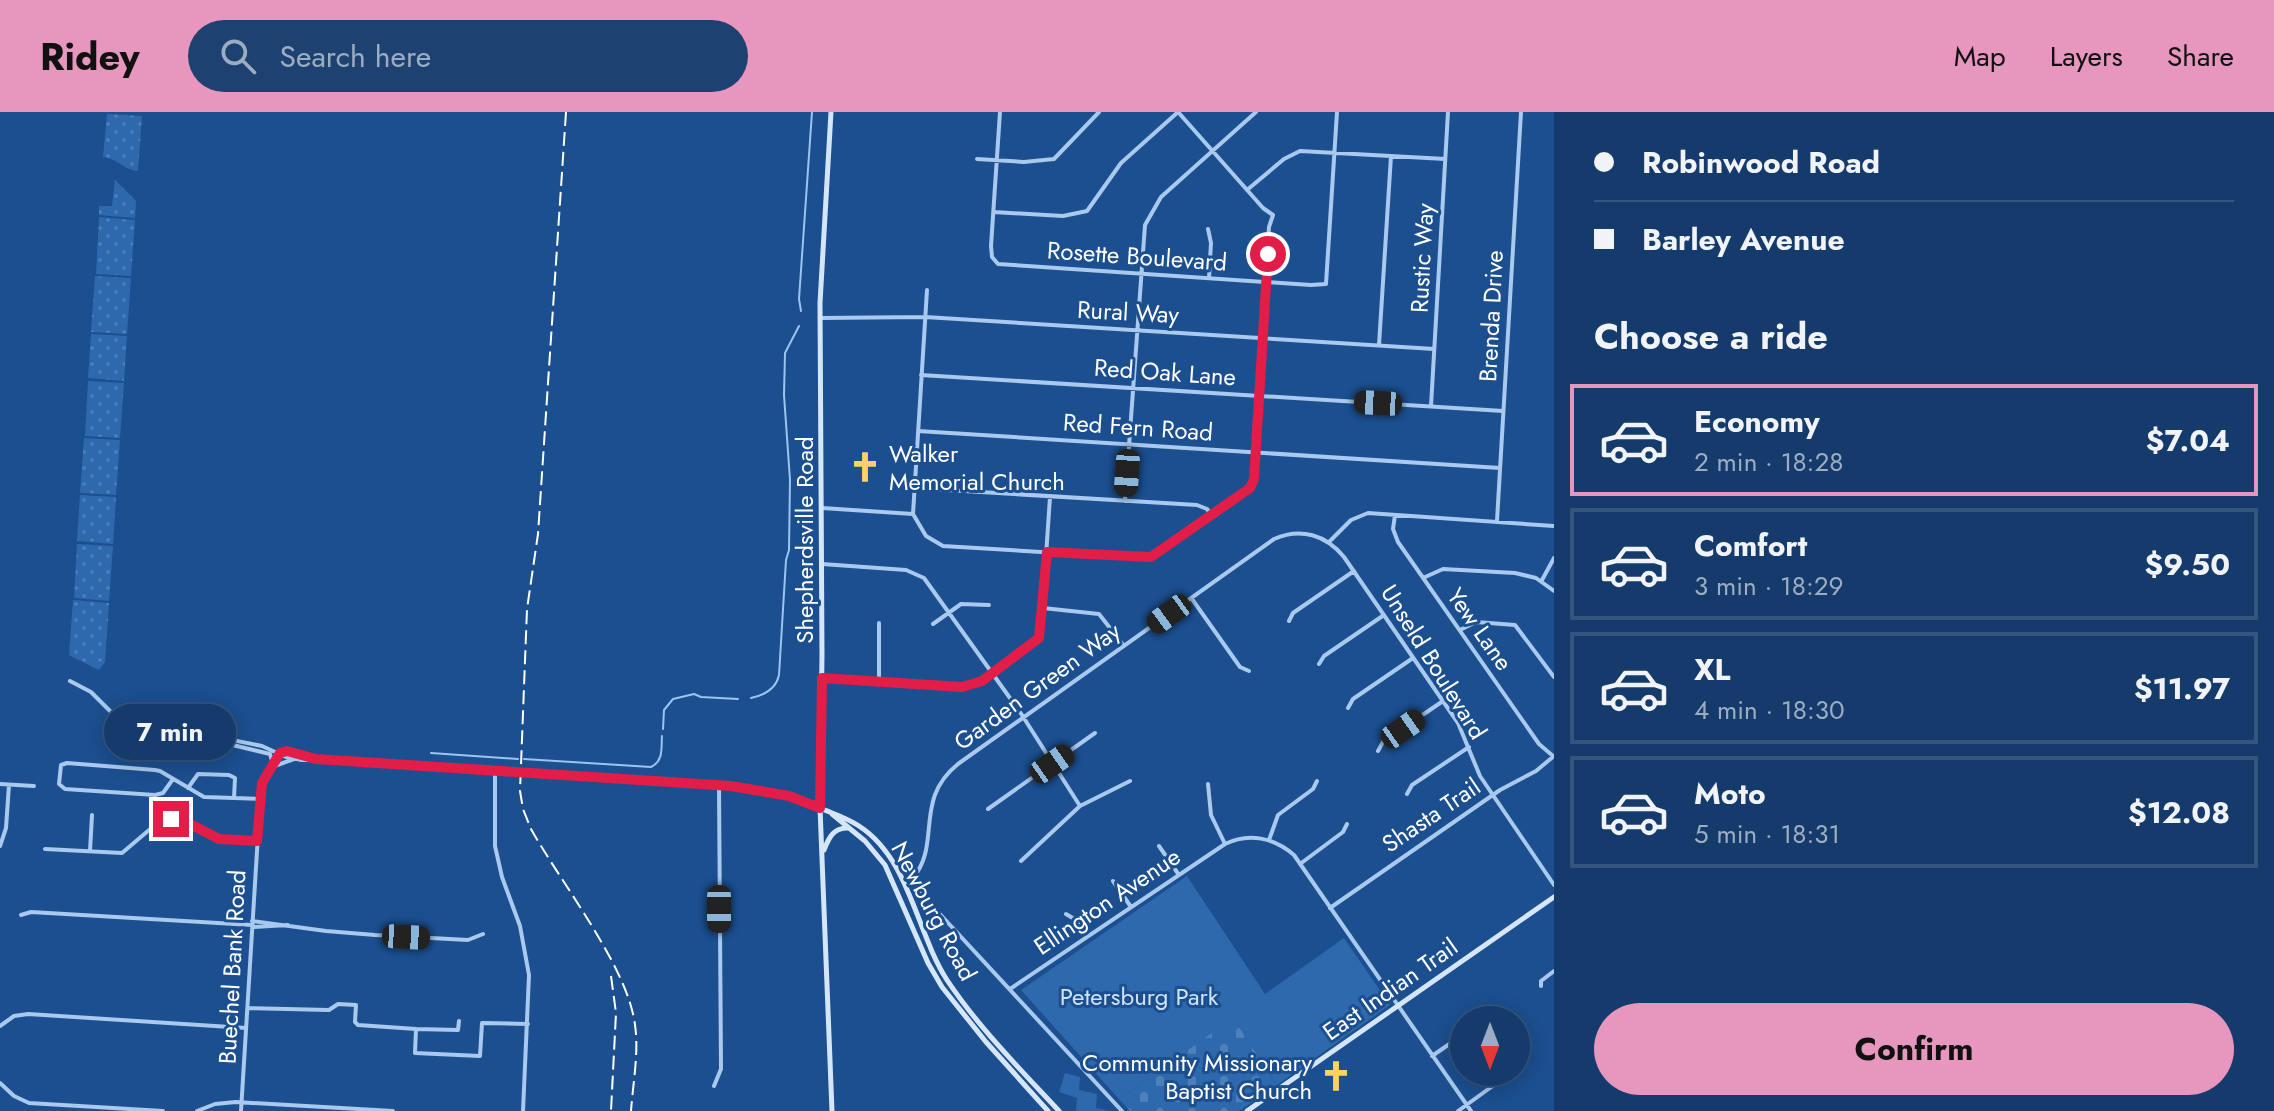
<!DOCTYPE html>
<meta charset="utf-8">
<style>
body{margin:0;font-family:Jost,sans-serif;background:#1d4271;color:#f1f3f6;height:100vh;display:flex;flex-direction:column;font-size:30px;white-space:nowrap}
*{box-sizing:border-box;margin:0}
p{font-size:26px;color:#9dadc1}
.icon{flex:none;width:44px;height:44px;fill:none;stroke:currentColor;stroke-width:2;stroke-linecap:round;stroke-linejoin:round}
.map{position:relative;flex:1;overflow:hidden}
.drawer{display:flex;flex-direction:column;background:#143b6b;width:720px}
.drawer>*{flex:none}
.hud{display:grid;align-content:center;height:176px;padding:0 40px;background:#143b6b}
.needle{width:52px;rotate:180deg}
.fabs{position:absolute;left:1450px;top:894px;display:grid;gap:16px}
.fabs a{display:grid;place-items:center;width:80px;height:80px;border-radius:50%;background:#143b6b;box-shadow:0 4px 20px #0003,0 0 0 2px #33557e;font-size:40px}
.end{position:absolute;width:36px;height:36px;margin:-18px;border:10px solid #e11d48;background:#fff;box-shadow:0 0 0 4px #fff}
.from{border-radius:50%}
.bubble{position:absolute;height:56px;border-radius:28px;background:#143b6b;box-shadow:0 4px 20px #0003,0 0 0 2px #33557e;font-size:26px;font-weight:700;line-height:56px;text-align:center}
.car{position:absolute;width:24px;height:48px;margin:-24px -12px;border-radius:10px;box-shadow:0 0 6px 2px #0007;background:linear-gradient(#222 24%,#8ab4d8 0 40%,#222 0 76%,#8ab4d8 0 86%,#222 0)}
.hud b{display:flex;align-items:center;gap:28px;height:76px;font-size:30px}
.hud b+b{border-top:2px solid #33557e}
.hud i{width:20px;height:20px;background:#f1f3f6}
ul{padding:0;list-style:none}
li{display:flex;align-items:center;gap:24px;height:112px;margin:0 16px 12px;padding:0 24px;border:4px solid #33557e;border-radius:0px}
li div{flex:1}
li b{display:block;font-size:30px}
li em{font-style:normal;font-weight:700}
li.selected{border-color:#e797bd}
li>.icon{width:72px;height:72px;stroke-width:1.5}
h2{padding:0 40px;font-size:36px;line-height:96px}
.cta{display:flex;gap:16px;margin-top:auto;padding:16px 40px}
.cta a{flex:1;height:92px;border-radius:48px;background:#e797bd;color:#111;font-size:32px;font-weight:700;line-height:92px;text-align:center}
header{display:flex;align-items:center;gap:48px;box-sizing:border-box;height:112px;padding:0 40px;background:#e797bd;color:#111}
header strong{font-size:38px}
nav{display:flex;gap:44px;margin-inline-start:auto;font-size:28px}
.search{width:560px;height:72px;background:#1d4271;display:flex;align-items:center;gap:20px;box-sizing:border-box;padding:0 28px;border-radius:44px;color:#9dadc1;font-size:30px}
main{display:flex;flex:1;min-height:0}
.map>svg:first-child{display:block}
.grass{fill:url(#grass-dots)}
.cemetery{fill:url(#cemetery-stones)}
.park{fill:#2e69ad}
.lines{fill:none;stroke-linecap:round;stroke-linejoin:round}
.stream{stroke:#9cc4f0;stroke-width:2}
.minor{stroke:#a9c9ee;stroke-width:4}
.secondary{stroke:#d6e6fa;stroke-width:5}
.rail{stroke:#fff;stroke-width:2;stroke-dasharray:14 6;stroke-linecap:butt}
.route{stroke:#e11d48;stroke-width:10}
.labels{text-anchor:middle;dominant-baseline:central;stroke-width:6;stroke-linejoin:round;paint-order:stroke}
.street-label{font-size:24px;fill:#fff;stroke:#1b4f8f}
.poi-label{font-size:24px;fill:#fff;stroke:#1b4f8f;text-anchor:start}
.park-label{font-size:24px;fill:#cfe3fa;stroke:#1b4f8f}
</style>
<header>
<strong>Ridey</strong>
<div class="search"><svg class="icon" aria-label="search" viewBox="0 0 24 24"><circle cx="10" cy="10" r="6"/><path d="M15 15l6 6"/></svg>Search here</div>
<nav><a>Map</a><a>Layers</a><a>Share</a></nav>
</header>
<main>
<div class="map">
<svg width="1554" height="999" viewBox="0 0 1554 999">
<defs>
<pattern id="grass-dots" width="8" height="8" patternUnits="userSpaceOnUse" patternTransform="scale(2)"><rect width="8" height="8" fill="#2e69ad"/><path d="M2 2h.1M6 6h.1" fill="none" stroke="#4d80b9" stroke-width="1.8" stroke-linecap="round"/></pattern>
<pattern id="cemetery-stones" width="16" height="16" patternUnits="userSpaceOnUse" patternTransform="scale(2)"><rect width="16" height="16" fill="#2e69ad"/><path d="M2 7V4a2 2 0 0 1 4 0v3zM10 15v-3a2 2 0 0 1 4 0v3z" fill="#4d80b9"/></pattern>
</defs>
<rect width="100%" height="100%" fill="#1b4f8f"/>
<!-- grass -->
<path class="grass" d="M107,2L142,4L138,59C123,58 121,48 103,45Z
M115,68L136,89L135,106L99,103V94H112Z
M99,105L135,108L131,164L96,162Z
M95,164L131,166L127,222L91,220Z
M91,222L127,224L124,269L88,266Z
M88,269L124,271L120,326L85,324Z
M84,326L120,328L116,383L80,381Z
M80,383L116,385L113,432L77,429Z
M77,432L113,434L109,489L74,486Z
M73,488L109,491L105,550L99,558L69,543Z"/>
<!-- cemetery -->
<path class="cemetery" d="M1233,905L1277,973L1239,999H1130L1119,987Z"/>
<!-- park -->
<path class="park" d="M1187,764L1265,882L1344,826L1390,893L1277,973L1233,906L1119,987L1021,878Z
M1065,961L1080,965L1079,978L1097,982L1096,996L1110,999H1076L1077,986L1059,980Z"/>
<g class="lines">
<!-- stream -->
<path class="stream" d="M801,199L799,187L812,0
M751,586C765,583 776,577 779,563L786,448L789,438L790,368L784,283L785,241L799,214
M663,617L664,598L673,587L694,582L701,585L738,587
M431,641L518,647
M524,647L651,655C664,649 661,635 662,624"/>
<!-- minor -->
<path class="minor" d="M1000,0L991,134L992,145L998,152L1311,173L1326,172L1337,0
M977,47L1024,50L1054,47L1099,0
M1247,78L1284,47L1300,39L1445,47
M994,100L1063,104L1087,99L1121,51L1178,0
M1208,117L1211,131L1209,166
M927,178L913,402L926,424L943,434L1140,446L1153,444L1167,436L1245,380L1253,371L1269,115L1273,103L1263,96L1178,0
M820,206L925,205L1434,237
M1379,233L1391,44
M921,263L1503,299
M1431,294L1448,0
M918,319L1500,356
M914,376L1197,393L1207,397L1212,404
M1125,389L1145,113L1161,85L1256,0
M822,396L913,402
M1395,403L1393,417L1398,430L1539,632L1553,644
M1497,409L1521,0
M1329,430L1351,408L1368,401L1554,414
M822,452L906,458L924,466L1020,600L1080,694
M1423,466L1443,457L1515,461L1536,466L1554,479
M1542,468L1554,446
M1192,487L1240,555L1249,559
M1043,496L1099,502L1124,534
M1289,509L1293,501L1354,459
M879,511V569
M933,512L961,492L989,493
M1460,518L1476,510L1515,513L1554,565
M1319,552L1324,544L1384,503
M822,566L968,574C986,570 1037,535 1041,518L1050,385
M70,569L91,580L110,599L122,606L262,634L286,645L302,648L368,649L719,673L789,684L820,696
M1348,596L1353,587L1413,546
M215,625L220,630L270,642L273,652
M1378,639L1383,630L1443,589
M280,641L287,639L316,647
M272,655L294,647
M495,658V734L502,765L520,814L529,863L523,999
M173,667L163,681L155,683L65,677L59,672L61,653L67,651L155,658L160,659L204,685L260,687
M0,672L34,674
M1208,672L1211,703L1225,732
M188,676L198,662L229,663L235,666L234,686
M1407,682L1412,673L1469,635
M988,697L1095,621
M1269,728L1278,703L1313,677L1317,669
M0,734L6,716L9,673
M1159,734L1179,763
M45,737L122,741L155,713L171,707L190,712L219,727L257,729
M90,739L92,703
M1021,749L1080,694L1130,669
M1300,752L1343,720L1347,712
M1113,769L1131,795
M1330,796L1500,678L1536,659L1554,644
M1066,802L1076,808L1087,825
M21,803L31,800L252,813
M252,809L326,819L375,823L468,828L483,822
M253,815L288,813
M1541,874V869L1554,859
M1010,877L1225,732C1249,720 1274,726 1294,743L1471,999
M248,896L329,898L338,892L356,893L355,910L358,913L416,917L415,941L480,944L482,911L528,912
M0,914L14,904L28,902L246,916
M416,917L458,918L459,909
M1432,944L1464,922
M0,971L14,984L29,991L163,999
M714,974L721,957L719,673
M197,999L215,992L236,990L393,999
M241,999L261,674L268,658L280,641
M1122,999L913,773V766C942,731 913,688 958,652L1274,427C1301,415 1326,423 1344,445L1458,611L1480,664L1554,773
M1458,999L1512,960"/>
<!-- secondary -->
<path class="secondary" d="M831,0L820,191L822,543L820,696L832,999
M820,696C834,702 847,706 859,714C910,747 916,820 947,868C979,916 1020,957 1059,999
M832,702L865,729L885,753L928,851L942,875L986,930L1048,999
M824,738C829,725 834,715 849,716
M1247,999L1554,785"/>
<!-- rail -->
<path class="rail" d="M566,0L538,422L527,497L520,679L523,697L531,717C561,771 628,855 635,913C639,940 633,971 631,999
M611,864L616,901L611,999"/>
</g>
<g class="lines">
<!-- route -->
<path class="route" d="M171,707L190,712L219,727L257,729L262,671L280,641L287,639L316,647L731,674L789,684L820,696L822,566L962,575L982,569L1039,526L1047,440L1151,445L1250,376L1254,367L1268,142"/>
</g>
<!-- icons -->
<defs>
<symbol id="church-bare" viewBox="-9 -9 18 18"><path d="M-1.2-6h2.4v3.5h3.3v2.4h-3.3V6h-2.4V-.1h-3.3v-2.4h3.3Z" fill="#ffd166" stroke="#1b4f8f" stroke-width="2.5" paint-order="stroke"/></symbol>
</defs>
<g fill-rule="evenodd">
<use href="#church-bare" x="843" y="333" width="44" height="44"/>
<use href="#church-bare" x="1314" y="942" width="44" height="44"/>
</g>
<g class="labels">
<!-- street labels -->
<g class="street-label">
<text transform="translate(1137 144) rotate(4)">Rosette Boulevard</text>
<text transform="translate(1422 146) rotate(-87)">Rustic Way</text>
<text transform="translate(1128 200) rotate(3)">Rural Way</text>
<text transform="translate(1491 204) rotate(-87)">Brenda Drive</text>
<text transform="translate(1165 260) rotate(4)">Red Oak Lane</text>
<text transform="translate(1138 315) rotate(4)">Red Fern Road</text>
<text transform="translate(804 428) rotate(-90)">Shepherdsville Road</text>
<text transform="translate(1480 517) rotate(55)">Yew Lane</text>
<text transform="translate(1434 550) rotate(58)">Unseld Boulevard</text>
<text transform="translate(1037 574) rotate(-36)">Garden Green Way</text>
<text transform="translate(1431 703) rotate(-34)">Shasta Trail</text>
<text transform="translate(1107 789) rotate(-34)">Ellington Avenue</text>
<text transform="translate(934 799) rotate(62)">Newburg Road</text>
<text transform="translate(232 855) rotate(-87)">Buechel Bank Road</text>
<text transform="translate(1390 877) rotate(-35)">East Indian Trail</text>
</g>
<!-- poi labels -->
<g class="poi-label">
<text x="889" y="341">Walker<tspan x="889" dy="28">Memorial Church</tspan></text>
<text x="1312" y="950" text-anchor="end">Community Missionary<tspan x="1312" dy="28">Baptist Church</tspan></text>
</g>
<!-- park labels -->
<g class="park-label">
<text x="1139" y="884">Petersburg Park</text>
</g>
</g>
</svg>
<div class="fabs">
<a><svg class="needle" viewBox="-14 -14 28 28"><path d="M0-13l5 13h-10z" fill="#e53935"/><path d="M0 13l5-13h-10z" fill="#9dadc1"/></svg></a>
</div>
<i class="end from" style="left:1268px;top:142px"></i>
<i class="end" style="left:171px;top:707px"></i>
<div class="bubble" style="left:104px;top:592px;width:132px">7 min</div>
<i class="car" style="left:1378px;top:291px;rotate:273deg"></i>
<i class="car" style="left:1127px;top:361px;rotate:184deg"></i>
<i class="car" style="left:1169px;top:502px;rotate:234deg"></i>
<i class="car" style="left:1403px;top:617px;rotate:55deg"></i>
<i class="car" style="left:1052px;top:652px;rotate:55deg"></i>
<i class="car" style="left:719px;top:797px;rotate:180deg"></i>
<i class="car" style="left:406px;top:825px;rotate:93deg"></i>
</div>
<section class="drawer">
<div class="hud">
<b><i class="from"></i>Robinwood Road</b>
<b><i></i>Barley Avenue</b>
</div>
<h2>Choose a ride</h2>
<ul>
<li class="selected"><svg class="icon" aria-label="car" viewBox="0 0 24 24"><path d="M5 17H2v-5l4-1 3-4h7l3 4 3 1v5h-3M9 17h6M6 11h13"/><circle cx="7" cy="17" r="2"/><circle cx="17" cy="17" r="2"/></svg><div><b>Economy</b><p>2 min · 18:28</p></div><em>$7.04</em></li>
<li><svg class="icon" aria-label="car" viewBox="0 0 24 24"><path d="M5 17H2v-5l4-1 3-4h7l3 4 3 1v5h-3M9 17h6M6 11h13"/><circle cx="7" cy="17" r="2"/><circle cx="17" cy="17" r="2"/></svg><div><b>Comfort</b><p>3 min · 18:29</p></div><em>$9.50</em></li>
<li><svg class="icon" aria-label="car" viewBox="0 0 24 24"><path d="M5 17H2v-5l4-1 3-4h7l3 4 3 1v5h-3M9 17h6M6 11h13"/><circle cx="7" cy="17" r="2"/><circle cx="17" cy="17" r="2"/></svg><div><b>XL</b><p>4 min · 18:30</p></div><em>$11.97</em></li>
<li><svg class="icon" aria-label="car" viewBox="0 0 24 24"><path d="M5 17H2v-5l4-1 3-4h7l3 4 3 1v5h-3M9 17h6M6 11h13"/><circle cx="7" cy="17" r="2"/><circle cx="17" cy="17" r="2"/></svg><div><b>Moto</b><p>5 min · 18:31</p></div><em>$12.08</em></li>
</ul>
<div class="cta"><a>Confirm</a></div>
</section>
</main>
